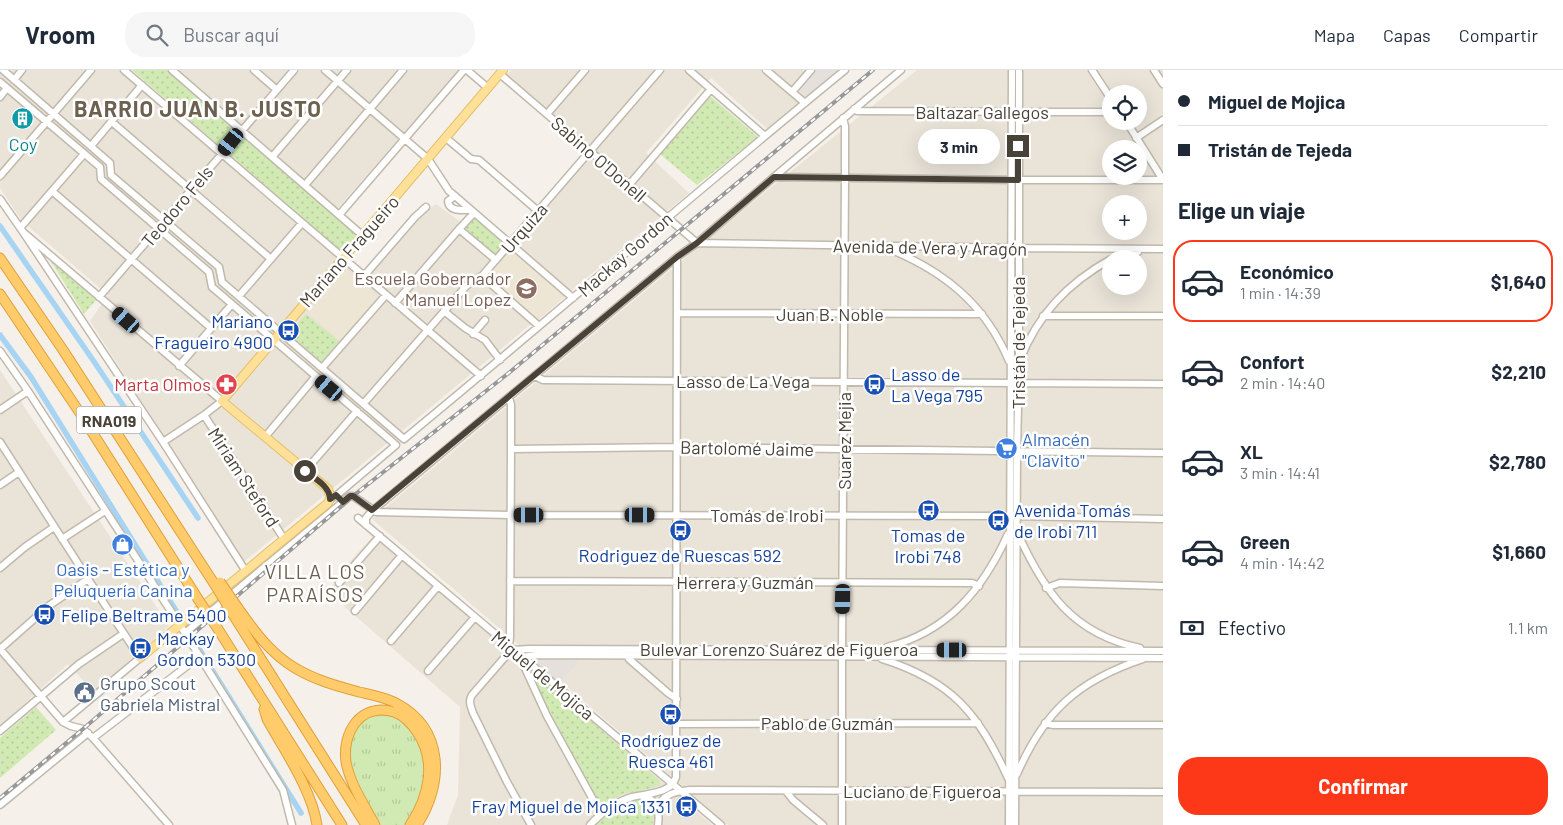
<!DOCTYPE html>
<html lang="es">
<meta charset="utf-8">
<style>
body{margin:0;font-family:Barlow,sans-serif;background:#f6f6f7;color:#1f2937;height:100vh;display:flex;flex-direction:column;font-size:19px;white-space:nowrap}
*{box-sizing:border-box;margin:0}
p{font-size:16px;color:#747a83}
.icon{flex:none;width:28px;height:28px;fill:none;stroke:currentColor;stroke-width:2;stroke-linecap:round;stroke-linejoin:round}
.map{position:relative;flex:1;overflow:hidden}
.side{display:flex;flex-direction:column;background:#fff;width:400px}
.side>*{flex:none}
.banner{display:grid;align-content:center;height:110px;padding:0 15px;background:#fff}
.buttons{position:absolute;left:1102px;top:15px;display:grid;gap:10px}
.buttons a{display:grid;place-items:center;width:45px;height:45px;border-radius:50%;background:#fff;box-shadow:0 5px 20px #0002;font-size:25px}
.end{position:absolute;width:22px;height:22px;margin:-11px;border:6px solid #494238;background:#fff;box-shadow:0 0 0 2px #fff}
.from{border-radius:50%}
.bubble{position:absolute;height:35px;border-radius:18px;background:#fff;box-shadow:0 5px 20px #0002;font-size:16px;font-weight:700;line-height:35px;text-align:center}
.car{position:absolute;width:15px;height:30px;margin:-15px -8px;border-radius:6px;box-shadow:0 0 4px 1px #0007;background:linear-gradient(#222 24%,#8ab4d8 0 40%,#222 0 76%,#8ab4d8 0 86%,#222 0)}
.banner b{display:flex;align-items:center;gap:18px;height:48px;font-size:19px}
.banner b+b{border-top:1px solid #e0e1e3}
.banner i{width:12px;height:12px;background:#1f2937}
ul{padding:0;list-style:none}
li{display:flex;align-items:center;gap:15px;height:82px;margin:0 10px 8px;padding:0 5px;border:2px solid transparent;border-radius:20px}
li div{flex:1}
li b{display:block;font-size:19px}
li em{font-style:normal;font-weight:700}
li.active{border-color:#fc3819}
li>.icon{width:45px;height:45px;stroke-width:1.5}
h2{padding:0 15px;font-size:22px;line-height:60px}
.pay{display:flex;align-items:center;gap:12px;height:55px;padding:0 15px;font-size:19px}
.pay p{margin-inline-start:auto}
.action{display:flex;gap:10px;margin-top:auto;padding:10px 15px}
.action a{flex:1;height:58px;border-radius:20px;background:#fc3819;color:#fff;font-size:20px;font-weight:700;line-height:58px;text-align:center}
header{display:flex;align-items:center;gap:30px;box-sizing:border-box;height:70px;padding:0 25px;background:#fff;border-bottom:1px solid #e0e1e3}
header strong{font-size:24px}
nav{display:flex;gap:28px;margin-inline-start:auto;font-size:18px}
.search{width:350px;height:45px;background:#f6f6f7;display:flex;align-items:center;gap:12px;box-sizing:border-box;padding:0 18px;border-radius:20px;color:#747a83;font-size:19px}
main{display:flex;flex:1;min-height:0}
.map>svg:first-child{display:block}
.residential{fill:#e9e3d8;fill-rule:evenodd}
.industrial{fill:#e5e0db}
.education{fill:#eee6d4}
.grass{fill:url(#grass-tufts)}
.park{fill:url(#park-dots)}
.lines{fill:none;stroke-linecap:round;stroke-linejoin:round}
.canal{stroke:#a6d4f2;stroke-width:5.5}
.minor-casing{stroke:#c1b9ac;stroke-width:9}
.major-casing{stroke:#e6be67;stroke-width:10}
.highway-casing{stroke:#e0a039;stroke-width:11}
.minor{stroke:#fff;stroke-width:6}
.major{stroke:#ffe099;stroke-width:8}
.highway{stroke:#ffcb6b;stroke-width:9}
.rail-casing{stroke:#989898;stroke-width:4}
.rail{stroke:#fff;stroke-width:2;stroke-dasharray:5.5;stroke-linecap:butt}
.highway-bridge-casing{stroke:#e0a039;stroke-width:11;stroke-linecap:butt}
.highway-bridge{stroke:#ffcb6b;stroke-width:9}
.route{stroke:#494238;stroke-width:6}
.labels{text-anchor:middle;dominant-baseline:central;stroke-width:5;stroke-linejoin:round;paint-order:stroke}
.shield{fill:#fff;stroke:#807b74;stroke-width:1}
.shield-label{font-size:16px;font-weight:bold;fill:#494238}
.street-label{font-size:18px;fill:#494238;stroke:#fff}
.culture-label{font-size:18px;fill:#0d838f;stroke:#fff}
.education-label{font-size:18px;fill:#785e54;stroke:#fff;text-anchor:end}
.transit-label{font-size:18px;fill:#164399;stroke:#fff;text-anchor:start}
.health-label{font-size:18px;fill:#be3a42;stroke:#fff;text-anchor:end}
.shop-label{font-size:18px;fill:#366cbe;stroke:#fff;text-anchor:start}
.service-label{font-size:18px;fill:#4e5e75;stroke:#fff;text-anchor:start}
.quarter-label{font-size:20px;letter-spacing:1px;fill:#6c604f;stroke:#fff}
.district-label{font-size:22px;font-weight:bold;letter-spacing:1px;fill:#6c604f;stroke:#fff}
</style>
<header>
<strong>Vroom</strong>
<div class="search"><svg class="icon" aria-label="search" viewBox="0 0 24 24"><circle cx="10" cy="10" r="6"/><path d="M15 15l6 6"/></svg>Buscar aquí</div>
<nav><a>Mapa</a><a>Capas</a><a>Compartir</a></nav>
</header>
<main>
<div class="map">
<svg width="1163" height="755" viewBox="0 0 1163 755">
<defs>
<pattern id="grass-tufts" width="24" height="20" patternUnits="userSpaceOnUse" patternTransform="scale(1.25)"><rect width="24" height="20" fill="#d1e9b2"/><path d="M3 7l-1-3M5 7V3M7 7l1-3M15 17l-1-3M17 17v-4M19 17l1-3" fill="none" stroke="#b5c99a"/></pattern>
<pattern id="park-dots" width="8" height="8" patternUnits="userSpaceOnUse" patternTransform="scale(1.25)"><rect width="8" height="8" fill="#d1e9b2"/><path d="M2 2h.1M6 6h.1" fill="none" stroke="#b5c99a" stroke-width="1.8" stroke-linecap="round"/></pattern>
</defs>
<rect width="100%" height="100%" fill="#f5f1ea"/>
<!-- residential -->
<path class="residential" d="M0,0H119L364,210L417,148L436,134L461,152L456,159L493,191L596,82L506,5L511,0H837L767,59L711,8L646,83L689,123L244,492L90,251L108,225L22,151L0,118Z
M177,0H459L337,139Z
M917,0H1163V755H728L372,449L727,153ZM1111,24H1139V51H1111ZM1111,79H1139V106H1111ZM1111,134H1139V161H1111ZM1111,189H1139V216H1111Z
M0,300L169,556L94,622L68,594L0,656Z
M375,464L712,755H447L458,725L460,637L345,537L332,519L335,508Z"/>
<!-- industrial -->
<path class="industrial" d="M816,0H839L807,26L799,19Z
M530,588L579,591L559,614Z"/>
<!-- education -->
<path class="education" d="M511,180L565,227L537,251L488,208L487,204L507,181Z
M345,199L378,228L341,271L308,243Z"/>
<!-- grass -->
<path class="grass" d="M378,644C385,644 391,644 397,647C416,658 427,684 426,705C424,724 415,740 405,755H381C363,722 323,664 378,644Z"/>
<!-- park -->
<path class="park" d="M132,0H168L236,60V63L223,79Z
M710,26L758,67L697,115L660,84Z
M244,65L357,164L342,182L228,83Z
M474,147L505,172V176L495,187L462,158Z
M50,190L97,229L84,244Z
M306,244L339,271L322,292L289,264Z
M536,603L660,711V715L648,719L622,724L604,735L601,737L599,735L531,605Z
M36,637L56,660L0,708V668Z
M640,729C655,733 655,742 652,755H597C610,741 621,732 640,729Z"/>
<g class="lines">
<!-- canal -->
<path class="canal" d="M0,156L95,293L198,448
M0,265L31,307L180,547
M193,569L301,743"/>
<defs>
<path id="minor" d="M3,0L110,93L111,105L219,197L222,212L404,369C552,247 697,121 845,0
M124,0L481,306
M172,0L362,165
M254,0L277,20
M325,0L428,89L449,121L455,126L573,228
M467,0L488,18
M689,0L765,66
M766,0L805,33
M1092,0L1111,29
M1154,0L1163,14
M500,4L697,173
M14,10L22,0
M0,12L100,97L101,109L209,202L212,217L396,375L337,425L330,429
M792,22L811,0
M0,27L7,18
M854,39L857,41L1111,42
M547,44L585,0
M1126,51L1163,110
M112,52L271,189
M446,68L471,89L479,90L538,141
M1136,68L1163,50
M91,76L142,15
M272,87L347,0
M0,106L91,0
M774,107L1018,110H1163
M305,115L403,0
M629,115L711,19
M52,121L211,258
M455,126L448,131C449,142 462,140 471,140
M0,129L23,162L222,331L204,345L163,372
M339,145L464,0
M20,158L84,84
M459,159L496,190
M23,162L163,372L245,500
M697,173L1018,178L1163,179
M887,178C944,201 985,234 1009,291
M1112,189L1138,182
M364,206L415,147L426,137
M482,206L539,256
M239,226L302,153
M99,227L294,0
M395,233L460,158L474,143
M444,241L465,258L485,270L500,290
M678,243L982,244
M1043,246H1163
M473,264L485,250
M0,281L28,321L185,563L283,720L292,755
M1020,290C1038,244 1068,213 1111,189
M179,296L232,234
M322,298L386,225
M535,306L543,310L1163,314
M509,327L511,335V379L510,567L509,576
M364,333L468,214L482,206L660,0
M0,340L28,321
M204,345L284,469
M265,367L316,306
M0,372L88,509L140,588L63,652
M511,379L677,377L1163,383
M305,401L357,341
M0,415L19,402
M358,448L721,755
M366,455V448L372,441L677,187L697,173L774,107L901,0
M1018,464C1045,523 1073,564 1140,578
M62,469L105,441
M0,498L25,477L54,457
M510,511L972,513L979,516
M339,513L380,466
M1046,518L1060,513L1163,516
M355,541L402,485
M185,563L350,426H353L376,442L511,445L1010,446L1163,449
M391,571L438,516
M887,577C948,562 983,519 1008,464
M0,579L63,652L71,656L83,659L93,668L169,755
M0,579L50,535L88,509
M512,579L472,625C468,631 471,637 473,643L507,712L531,755
M514,580L529,579L1163,581
M519,585L547,646L596,735
M627,585L629,589L668,623L677,629
M522,587L538,585L1163,588
M882,589C952,611 978,643 1008,708
M428,601L475,547
M1045,653L1053,655H1163
M676,654L978,653
M0,661L79,594L123,564
M93,668L200,586
M1017,704C1044,642 1077,611 1143,589
M673,714L676,707L677,187
M786,721L793,730L823,755
M642,726C657,729 660,740 658,755
M0,735L88,663
M658,739C661,724 677,721 690,720L1163,722
M590,755C602,742 615,732 632,727C645,724 662,724 673,714
M842,755V580L845,108V56L843,48
M1009,755L1012,0
M1015,755L1017,381L1019,293V0"/>
<path id="major" d="M140,588L328,433C331,428 330,425 328,419L222,331L503,0"/>
<path id="highway" d="M0,188L63,280L215,515
M0,224L80,343L198,529
M238,538C254,561 271,584 295,598C315,610 337,616 359,622C372,625 384,627 396,633C445,659 444,714 417,755
M232,543L366,755
M216,556L342,755
M264,639L267,649C284,680 312,720 317,755
M375,755C365,736 350,714 346,692C342,663 360,632 394,642C403,645 411,653 417,662C437,691 429,727 410,755"/>
</defs>
<!-- minor casing -->
<use href="#minor" class="minor-casing"/>
<!-- major casing -->
<use href="#major" class="major-casing"/>
<!-- highway casing -->
<use href="#highway" class="highway-casing"/>
<!-- minor -->
<use href="#minor" class="minor"/>
<!-- major -->
<use href="#major" class="major"/>
<!-- highway -->
<use href="#highway" class="highway"/>
<defs>
<path id="rail" d="M0,728L83,659L353,426L510,302L873,0"/>
</defs>
<!-- rail casing -->
<use href="#rail" class="rail-casing"/>
<!-- rail -->
<use href="#rail" class="rail"/>
<defs>
<path id="highway-bridge" d="M220,512L238,538
M215,515L232,543
M198,529L216,556"/>
</defs>
<!-- highway-bridge casing -->
<use href="#highway-bridge" class="highway-bridge-casing"/>
<!-- highway-bridge -->
<use href="#highway-bridge" class="highway-bridge"/>
</g>
<g class="lines">
<!-- route -->
<path class="route" d="M305,401C314,408 330,416 330,429L336,425L343,432L350,426H353L372,440L677,187L697,173L774,107L1018,110V76"/>
</g>
<!-- icons -->
<defs>
<symbol id="building-disc" viewBox="-11 -11 22 22"><circle r="9.5" fill="#0f9aa8" stroke="#fff"/><path d="M-4-6H4V6H1V3H-1V6H-4ZM-2.5-4.3h1.7v1.8h-1.7ZM.8-4.3h1.7v1.8H.8ZM-2.5-1h1.7V.8h-1.7ZM.8-1h1.7V.8H.8Z" fill="#fff"/></symbol>
<symbol id="school-disc" viewBox="-11 -11 22 22"><circle r="9.5" fill="#8d6e63" stroke="#fff"/><path d="M0-5L7-2L0 1L-7-2ZM-4 1L0 2.5L4 1V4Q0 6-4 4Z" fill="#fff"/></symbol>
<symbol id="bus-disc" viewBox="-11 -11 22 22"><circle r="9.5" fill="#1a4fb4" stroke="#fff"/><path d="M-5-6H5V4H4V6H2V4H-2V6H-4V4H-5ZM-3.5-4V0h7V-4ZM-3.5 1.2v1.5H-2V1.2ZM2 1.2v1.5H3.5V1.2Z" fill="#fff"/></symbol>
<symbol id="pharmacy-disc" viewBox="-11 -11 22 22"><circle r="9.5" fill="#e0444e" stroke="#fff"/><path d="M-2-6h4v4h4v4h-4v4h-4v-4h-4v-4h4Z" fill="#fff"/></symbol>
<symbol id="supermarket-disc" viewBox="-11 -11 22 22"><circle r="9.5" fill="#3f7fe0" stroke="#fff"/><path d="M-6-5.5h2.5l.6 2H6L4.5 2H-2.5L-4.4-4H-6ZM-1.5 3.2a1.3 1.3 0 1 0 .1 0ZM3 3.2a1.3 1.3 0 1 0 .1 0Z" fill="#fff"/></symbol>
<symbol id="shop-disc" viewBox="-11 -11 22 22"><circle r="9.5" fill="#3f7fe0" stroke="#fff"/><path d="M-5-2.5h2.3a2.7 3.5 0 0 1 5.4 0H5L5.5 6h-11ZM-1.5-2.5h3a1.5 2.3 0 0 0-3 0Z" fill="#fff"/></symbol>
<symbol id="civic-disc" viewBox="-11 -11 22 22"><circle r="9.5" fill="#5c6f8a" stroke="#fff"/><path d="M-.6-6.5H3V-4.5H.6V-3L4-1V1h2V6H-6V1h2V-1L-.6-3ZM-1.2 2.5V6h2.4V2.5Z" fill="#fff"/></symbol>
</defs>
<g fill-rule="evenodd">
<use href="#building-disc" x="10" y="36" width="25" height="25"/>
<use href="#school-disc" x="514" y="206" width="25" height="25"/>
<use href="#bus-disc" x="276" y="248" width="25" height="25"/>
<use href="#pharmacy-disc" x="214" y="302" width="25" height="25"/>
<use href="#bus-disc" x="862" y="302" width="25" height="25"/>
<use href="#supermarket-disc" x="994" y="366" width="25" height="25"/>
<use href="#bus-disc" x="916" y="428" width="25" height="25"/>
<use href="#bus-disc" x="986" y="438" width="25" height="25"/>
<use href="#bus-disc" x="668" y="448" width="25" height="25"/>
<use href="#shop-disc" x="110" y="462" width="25" height="25"/>
<use href="#bus-disc" x="32" y="532" width="25" height="25"/>
<use href="#bus-disc" x="128" y="566" width="25" height="25"/>
<use href="#civic-disc" x="72" y="610" width="25" height="25"/>
<use href="#bus-disc" x="658" y="632" width="25" height="25"/>
<use href="#bus-disc" x="674" y="724" width="25" height="25"/>
</g>
<g class="labels">
<!-- shield labels -->
<rect class="shield" x="76.5" y="336.5" width="65" height="27" rx="4"/>
<g class="shield-label">
<text x="109" y="350">RNA019</text>
</g>
<!-- street labels -->
<g class="street-label">
<text x="982" y="42">Baltazar Gallegos</text>
<text transform="translate(599 89) rotate(41)">Sabino O'Donell</text>
<text transform="translate(177 136) rotate(-50)">Teodoro Fels</text>
<text transform="translate(524 158) rotate(-49)">Urquiza</text>
<text transform="translate(930 177) rotate(1)">Avenida de Vera y Aragón</text>
<text transform="translate(349 181) rotate(-49)">Mariano Fragueiro</text>
<text transform="translate(625 184) rotate(-41)">Mackay Gordon</text>
<text x="830" y="244">Juan B. Noble</text>
<text transform="translate(1018 273) rotate(-90)">Tristán de Tejeda</text>
<text x="743" y="311">Lasso de La Vega</text>
<text transform="translate(844 371) rotate(-90)">Suarez Mejia</text>
<text transform="translate(747 378) rotate(1)">Bartolomé Jaime</text>
<text transform="translate(244 407) rotate(57)">Miriam Steford</text>
<text x="767" y="445">Tomás de Irobi</text>
<text x="745" y="512">Herrera y Guzmán</text>
<text x="779" y="579">Bulevar Lorenzo Suárez de Figueroa</text>
<text transform="translate(543 605) rotate(40)">Miguel de Mojica</text>
<text x="827" y="653">Pablo de Guzmán</text>
<text x="922" y="721">Luciano de Figueroa</text>
</g>
<!-- culture labels -->
<g class="culture-label">
<text x="23" y="74">Coy</text>
</g>
<!-- education labels -->
<g class="education-label">
<text x="511" y="208">Escuela Gobernador<tspan x="511" dy="21">Manuel Lopez</tspan></text>
</g>
<!-- transit labels -->
<g class="transit-label">
<text x="273" y="251" text-anchor="end">Mariano<tspan x="273" dy="21">Fragueiro 4900</tspan></text>
<text x="891" y="304">Lasso de<tspan x="891" dy="21">La Vega 795</tspan></text>
<text x="1014" y="440">Avenida Tomás<tspan x="1014" dy="21">de Irobi 711</tspan></text>
<text x="928" y="465" text-anchor="middle">Tomas de<tspan x="928" dy="21">Irobi 748</tspan></text>
<text x="680" y="485" text-anchor="middle">Rodriguez de Ruescas 592</text>
<text x="61" y="545">Felipe Beltrame 5400</text>
<text x="157" y="568">Mackay<tspan x="157" dy="21">Gordon 5300</tspan></text>
<text x="671" y="670" text-anchor="middle">Rodríguez de<tspan x="671" dy="21">Ruesca 461</tspan></text>
<text x="671" y="736" text-anchor="end">Fray Miguel de Mojica 1331</text>
</g>
<!-- health labels -->
<g class="health-label">
<text x="211" y="314">Marta Olmos</text>
</g>
<!-- shop labels -->
<g class="shop-label">
<text x="1022" y="369">Almacén<tspan x="1022" dy="21">"Clavito"</tspan></text>
<text x="123" y="499" text-anchor="middle">Oasis - Estética y<tspan x="123" dy="21">Peluquería Canina</tspan></text>
</g>
<!-- service labels -->
<g class="service-label">
<text x="100" y="613">Grupo Scout<tspan x="100" dy="21">Gabriela Mistral</tspan></text>
</g>
<!-- quarter labels -->
<g class="quarter-label">
<text x="315" y="501">VILLA LOS<tspan x="315" dy="23">PARAÍSOS</tspan></text>
</g>
<!-- district labels -->
<g class="district-label">
<text x="198" y="38">BARRIO JUAN B. JUSTO</text>
</g>
</g>
</svg>
<div class="buttons">
<a><svg class="icon" aria-label="locate" viewBox="0 0 24 24"><circle cx="12" cy="12" r="6"/><path d="M12 2v4M12 18v4M2 12h4M18 12h4"/></svg></a>
<a><svg class="icon" aria-label="layers" viewBox="0 0 24 24"><path d="M12 4l9 5-9 5-9-5zM3 14l9 5 9-5"/></svg></a>
<a>+</a>
<a>−</a>
</div>
<i class="end from" style="left:305px;top:401px"></i>
<i class="end" style="left:1018px;top:76px"></i>
<div class="bubble" style="left:918px;top:59px;width:82px">3 min</div>
<i class="car" style="left:231px;top:72px;rotate:219deg"></i>
<i class="car" style="left:126px;top:250px;rotate:311deg"></i>
<i class="car" style="left:329px;top:318px;rotate:310deg"></i>
<i class="car" style="left:529px;top:445px;rotate:270deg"></i>
<i class="car" style="left:640px;top:445px;rotate:90deg"></i>
<i class="car" style="left:843px;top:529px;rotate:181deg"></i>
<i class="car" style="left:952px;top:580px;rotate:270deg"></i>
</div>
<section class="side">
<div class="banner">
<b><i class="from"></i>Miguel de Mojica</b>
<b><i></i>Tristán de Tejeda</b>
</div>
<h2>Elige un viaje</h2>
<ul>
<li class="active"><svg class="icon" aria-label="car" viewBox="0 0 24 24"><path d="M5 17H2v-5l4-1 3-4h7l3 4 3 1v5h-3M9 17h6M6 11h13"/><circle cx="7" cy="17" r="2"/><circle cx="17" cy="17" r="2"/></svg><div><b>Económico</b><p>1 min · 14:39</p></div><em>$1,640</em></li>
<li><svg class="icon" aria-label="car" viewBox="0 0 24 24"><path d="M5 17H2v-5l4-1 3-4h7l3 4 3 1v5h-3M9 17h6M6 11h13"/><circle cx="7" cy="17" r="2"/><circle cx="17" cy="17" r="2"/></svg><div><b>Confort</b><p>2 min · 14:40</p></div><em>$2,210</em></li>
<li><svg class="icon" aria-label="car" viewBox="0 0 24 24"><path d="M5 17H2v-5l4-1 3-4h7l3 4 3 1v5h-3M9 17h6M6 11h13"/><circle cx="7" cy="17" r="2"/><circle cx="17" cy="17" r="2"/></svg><div><b>XL</b><p>3 min · 14:41</p></div><em>$2,780</em></li>
<li><svg class="icon" aria-label="car" viewBox="0 0 24 24"><path d="M5 17H2v-5l4-1 3-4h7l3 4 3 1v5h-3M9 17h6M6 11h13"/><circle cx="7" cy="17" r="2"/><circle cx="17" cy="17" r="2"/></svg><div><b>Green</b><p>4 min · 14:42</p></div><em>$1,660</em></li>
</ul>
<div class="pay"><svg class="icon" aria-label="cash" viewBox="0 0 24 24"><path d="M3 7h18v10H3z"/><circle cx="12" cy="12" r="2"/></svg>Efectivo<p>1.1 km</p></div>
<div class="action"><a>Confirmar</a></div>
</section>
</main>
